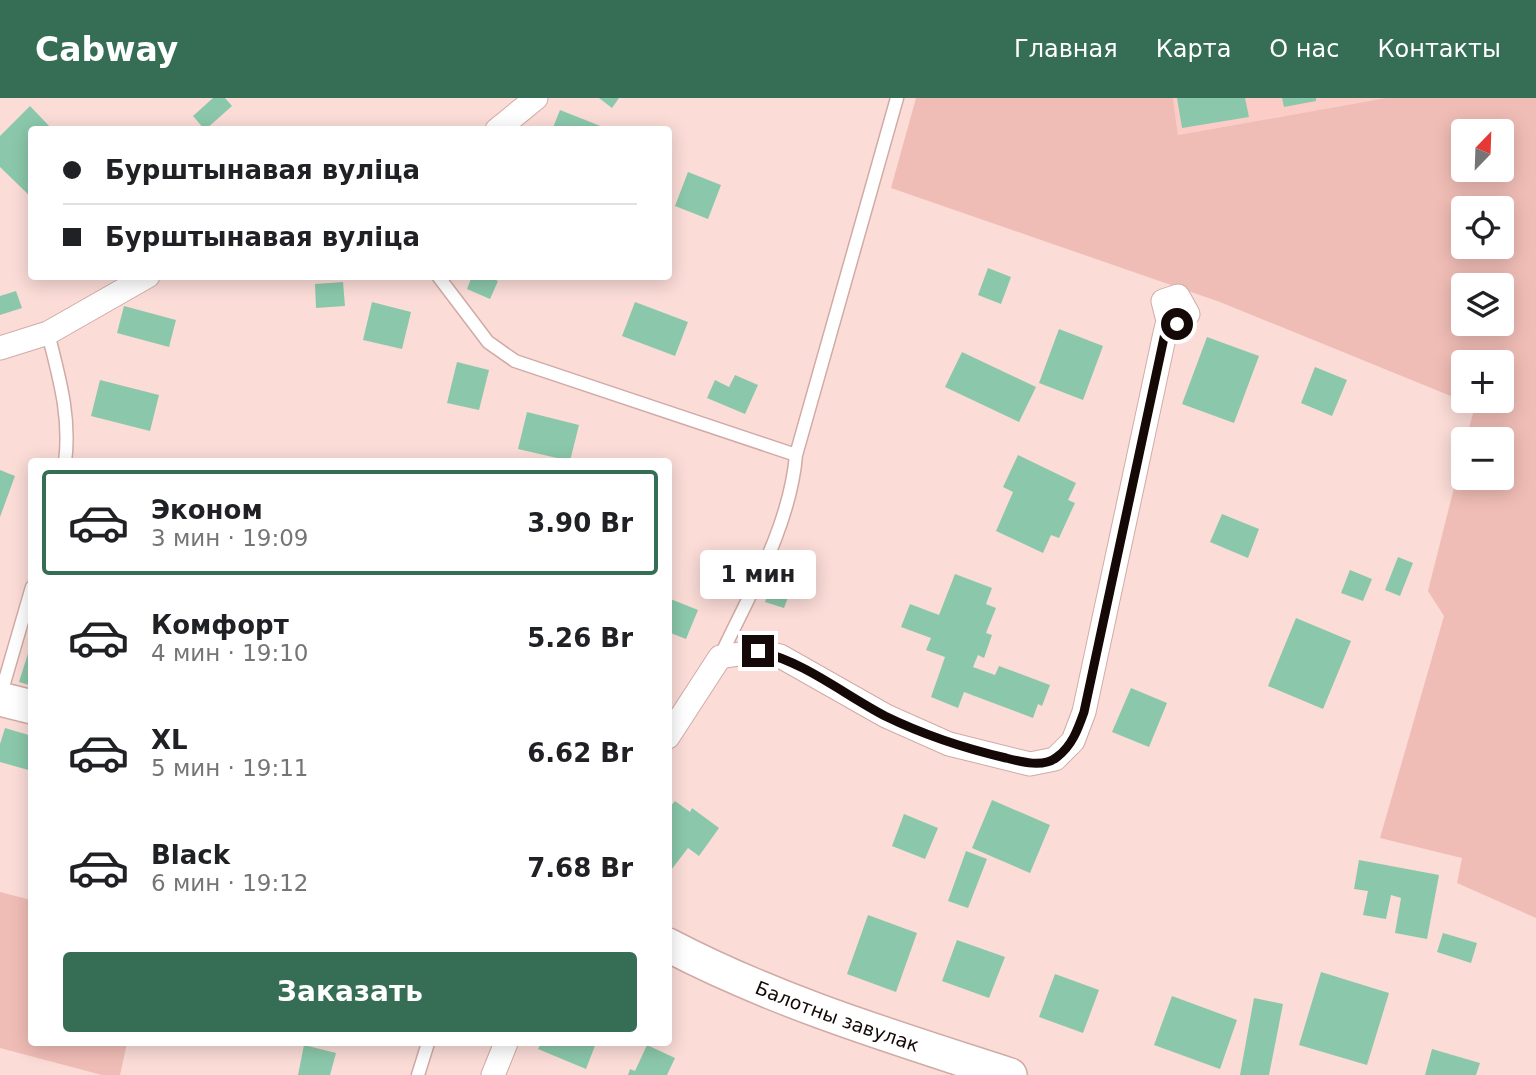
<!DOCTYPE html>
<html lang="ru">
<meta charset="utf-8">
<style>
body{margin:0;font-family:"DejaVu Sans",sans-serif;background:#f2f2f2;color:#202124;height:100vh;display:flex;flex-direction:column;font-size:26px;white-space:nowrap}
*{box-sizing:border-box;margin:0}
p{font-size:23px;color:#757577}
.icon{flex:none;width:38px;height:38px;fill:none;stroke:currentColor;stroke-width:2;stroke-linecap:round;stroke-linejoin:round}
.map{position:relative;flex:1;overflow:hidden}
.panel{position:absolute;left:28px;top:360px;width:644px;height:588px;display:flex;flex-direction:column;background:#fff;border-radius:7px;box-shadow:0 4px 18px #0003}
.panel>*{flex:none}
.guide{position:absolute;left:28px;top:28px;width:644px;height:154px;border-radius:7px;box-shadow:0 4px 18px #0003;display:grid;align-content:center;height:154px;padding:0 35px;background:#fff}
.needle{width:46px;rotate:23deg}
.controls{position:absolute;left:1451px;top:21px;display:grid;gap:14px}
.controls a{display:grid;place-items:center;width:63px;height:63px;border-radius:7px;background:#fff;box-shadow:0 4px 18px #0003;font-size:35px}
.end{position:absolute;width:32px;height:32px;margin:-16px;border:9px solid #140907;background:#fff;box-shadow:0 0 0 4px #fff}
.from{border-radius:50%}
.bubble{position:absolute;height:49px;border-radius:7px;background:#fff;box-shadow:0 4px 18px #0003;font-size:23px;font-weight:600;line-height:49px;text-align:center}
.guide b{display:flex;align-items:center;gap:24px;height:66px;font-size:26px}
.guide b+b{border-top:2px solid #e0e0e0}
.guide i{width:18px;height:18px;background:#202124}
ul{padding:12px 0 0;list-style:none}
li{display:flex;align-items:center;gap:21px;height:105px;margin:0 14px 10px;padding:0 21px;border:4px solid transparent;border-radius:7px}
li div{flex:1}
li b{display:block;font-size:26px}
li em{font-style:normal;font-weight:600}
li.current{border-color:#356d55}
li>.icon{width:63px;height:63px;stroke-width:1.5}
.cta{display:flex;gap:14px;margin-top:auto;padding:14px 35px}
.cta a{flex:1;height:80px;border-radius:7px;background:#356d55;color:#fff;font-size:28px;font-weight:600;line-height:80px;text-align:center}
header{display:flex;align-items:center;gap:42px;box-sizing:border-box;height:98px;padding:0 35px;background:#356d55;color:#fff}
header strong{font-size:33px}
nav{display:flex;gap:38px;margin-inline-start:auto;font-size:24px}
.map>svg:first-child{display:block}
.built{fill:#fccdc7}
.green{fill:#f0bdb6;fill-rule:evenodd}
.building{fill:#8bc8ab}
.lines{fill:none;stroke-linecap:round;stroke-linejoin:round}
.lane-casing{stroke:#d0aba6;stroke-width:15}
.street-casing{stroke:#d0aba6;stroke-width:25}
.secondary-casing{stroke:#d0aba6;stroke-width:36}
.lane{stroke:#fff;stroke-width:12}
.street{stroke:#fff;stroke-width:23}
.secondary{stroke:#fff;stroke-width:33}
.route{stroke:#140907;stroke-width:9}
.labels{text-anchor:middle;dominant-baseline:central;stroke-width:6;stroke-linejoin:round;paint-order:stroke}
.street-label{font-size:19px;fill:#140907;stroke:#fbdcd7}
</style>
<header>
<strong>Cabway</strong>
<nav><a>Главная</a><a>Карта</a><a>О нас</a><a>Контакты</a></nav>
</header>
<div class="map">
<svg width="1536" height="977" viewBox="0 0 1536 977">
<rect width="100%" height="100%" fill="#fbdcd7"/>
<!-- built -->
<path class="built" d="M1173,0H1386L1178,37Z"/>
<!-- green -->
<path class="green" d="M916,0H1173L1178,37L1386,0H1536V820L1457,785L1462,760L1380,740L1444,518L1428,493L1463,354V380H1502V341H1466L1475,308L1463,303H1502V264H1463V303L1220,204L891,90ZM1463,33H1502V72H1463ZM1463,110H1502V149H1463ZM1463,187H1502V226H1463Z
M0,794L31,802L32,945H127L120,977H102L0,950Z"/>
<!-- building -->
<path class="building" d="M213,0H225L232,8L205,32L193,18Z
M599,0H619L612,10Z
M1177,0H1245L1249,19L1182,30Z
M1282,0H1316V3L1284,9Z
M30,8L53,32H32V100L0,69V38Z
M560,12L608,31V32H552Z
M688,74L721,87L708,121L675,108Z
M988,170L1011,179L1001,206L978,197Z
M472,178H488L498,183L490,201L467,191Z
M343,184L345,208L316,210L315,186Z
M16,193L22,210L0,217V198Z
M372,204L411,214L402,251L363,242Z
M635,204L688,224L675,258L622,238Z
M124,208L176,222L169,249L117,235Z
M1059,231L1103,248L1083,302L1039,285Z
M1207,239L1259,258L1234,325L1182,306Z
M962,254L1036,289L1019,324L945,289Z
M457,264L489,272L479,312L447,305Z
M1315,269L1347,282L1332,318L1301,305Z
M735,277L758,287L745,316L707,300L715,282L729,289Z
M100,282L159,297L150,333L91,318Z
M527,314L579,327L570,363L518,351Z
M1018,357L1076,385L1068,402L1075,405L1059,440L1051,437L1043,455L996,433L1013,394L1003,389Z
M0,372L15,378L0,419Z
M1222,416L1259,431L1248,460L1210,444Z
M1398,459L1413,465L1400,498L1385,492Z
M1350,472L1372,481L1363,503L1341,495Z
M955,476L992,490L986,506L996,510L986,535L992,537L984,560L978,557L973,569L995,577L999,568L1050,587L1042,608L1038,606L1033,620L964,594L958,610L931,599L945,559L926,552L931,540L901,529L910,506L939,517Z
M773,482L792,489L784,510L765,504Z
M668,500L698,512L686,541L668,534Z
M1296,520L1351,543L1323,611L1268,588Z
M31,546H32V588L19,584Z
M1131,590L1167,605L1149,649L1112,634Z
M5,630L32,638V673L0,664V646Z
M992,702L1050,727L1030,775L972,750Z
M675,703L690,714L692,710L719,730L699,758L688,750L668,776V711Z
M904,716L938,730L925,761L892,748Z
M966,753L987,761L968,810L948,803Z
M1359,762L1439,777L1427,841L1395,835L1401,800L1391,797L1386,821L1363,817L1368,793L1354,791Z
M868,817L917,835L896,894L847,876Z
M1443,835L1477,845L1471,865L1437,854Z
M957,842L1005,859L989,900L942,883Z
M1321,874L1389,895L1367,967L1299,947Z
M1055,876L1099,892L1083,935L1039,919Z
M1172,898L1237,922L1220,971L1154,947Z
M1254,900L1283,906L1269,977H1240Z
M541,945H596L586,971L538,951Z
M304,947L336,955L330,977H298Z
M647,947L675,960L667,977H628L630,971L635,973Z
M1432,951L1480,965L1476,977H1425Z"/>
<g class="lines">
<defs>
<path id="lane" d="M438,178L488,244L515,263L796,357C790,428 750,495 720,559
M48,235C59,279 71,319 65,364
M796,357L897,0
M0,599L32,489
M418,977L428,945"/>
<path id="street" d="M497,32L536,0
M0,250L48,235L148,178
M668,639L720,559L758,553L780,558L886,618L949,646L1030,666L1055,661L1073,643L1084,614L1165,235L1168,223L1163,203L1178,198L1188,216L1165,235
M493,977L506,945"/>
<g id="secondary">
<path d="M0,601L32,609"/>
<path id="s1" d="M668,847C777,904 893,939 1010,977"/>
</g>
</defs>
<!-- lane casing -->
<use href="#lane" class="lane-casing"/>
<!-- street casing -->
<use href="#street" class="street-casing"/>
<!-- secondary casing -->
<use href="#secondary" class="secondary-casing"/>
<!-- lane -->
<use href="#lane" class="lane"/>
<!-- street -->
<use href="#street" class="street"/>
<!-- secondary -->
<use href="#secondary" class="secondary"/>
</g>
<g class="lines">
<!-- route -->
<path class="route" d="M758,553C805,564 843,596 885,618C924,637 963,650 1006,660C1021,664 1044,670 1057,659C1072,648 1078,631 1084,614L1165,235L1177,226"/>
</g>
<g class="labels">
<!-- street labels -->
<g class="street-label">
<text stroke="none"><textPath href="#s1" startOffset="184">Балотны завулак</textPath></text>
</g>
</g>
</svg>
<div class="controls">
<a><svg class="needle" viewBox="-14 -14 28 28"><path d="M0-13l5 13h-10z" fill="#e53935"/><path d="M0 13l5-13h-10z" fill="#757577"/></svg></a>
<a><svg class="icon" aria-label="locate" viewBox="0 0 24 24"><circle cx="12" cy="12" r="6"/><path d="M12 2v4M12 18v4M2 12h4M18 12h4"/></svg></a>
<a><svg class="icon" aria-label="layers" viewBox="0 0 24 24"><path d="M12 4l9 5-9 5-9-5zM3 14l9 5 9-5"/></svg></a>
<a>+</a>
<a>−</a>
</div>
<i class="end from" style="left:1177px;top:226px"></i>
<i class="end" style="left:758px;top:553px"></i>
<div class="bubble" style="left:700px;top:452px;width:116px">1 мин</div>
<div class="guide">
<b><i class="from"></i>Бурштынавая вуліца</b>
<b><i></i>Бурштынавая вуліца</b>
</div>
<section class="panel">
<ul>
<li class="current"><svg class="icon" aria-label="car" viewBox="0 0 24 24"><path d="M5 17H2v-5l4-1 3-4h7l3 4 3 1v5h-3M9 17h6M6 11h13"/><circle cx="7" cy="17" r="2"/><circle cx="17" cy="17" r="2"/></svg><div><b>Эконом</b><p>3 мин · 19:09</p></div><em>3.90 Br</em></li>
<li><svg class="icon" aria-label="car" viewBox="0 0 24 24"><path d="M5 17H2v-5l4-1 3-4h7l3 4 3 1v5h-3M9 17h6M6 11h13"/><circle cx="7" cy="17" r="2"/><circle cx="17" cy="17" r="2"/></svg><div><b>Комфорт</b><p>4 мин · 19:10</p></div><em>5.26 Br</em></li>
<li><svg class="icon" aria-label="car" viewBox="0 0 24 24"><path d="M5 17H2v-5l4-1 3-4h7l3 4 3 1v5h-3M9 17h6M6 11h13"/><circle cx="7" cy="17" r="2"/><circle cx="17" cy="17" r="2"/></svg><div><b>XL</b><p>5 мин · 19:11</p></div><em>6.62 Br</em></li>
<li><svg class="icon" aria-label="car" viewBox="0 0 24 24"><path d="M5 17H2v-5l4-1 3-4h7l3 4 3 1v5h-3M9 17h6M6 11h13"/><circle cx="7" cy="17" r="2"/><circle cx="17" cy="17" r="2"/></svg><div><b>Black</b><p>6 мин · 19:12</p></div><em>7.68 Br</em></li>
</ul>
<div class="cta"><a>Заказать</a></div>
</section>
</div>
